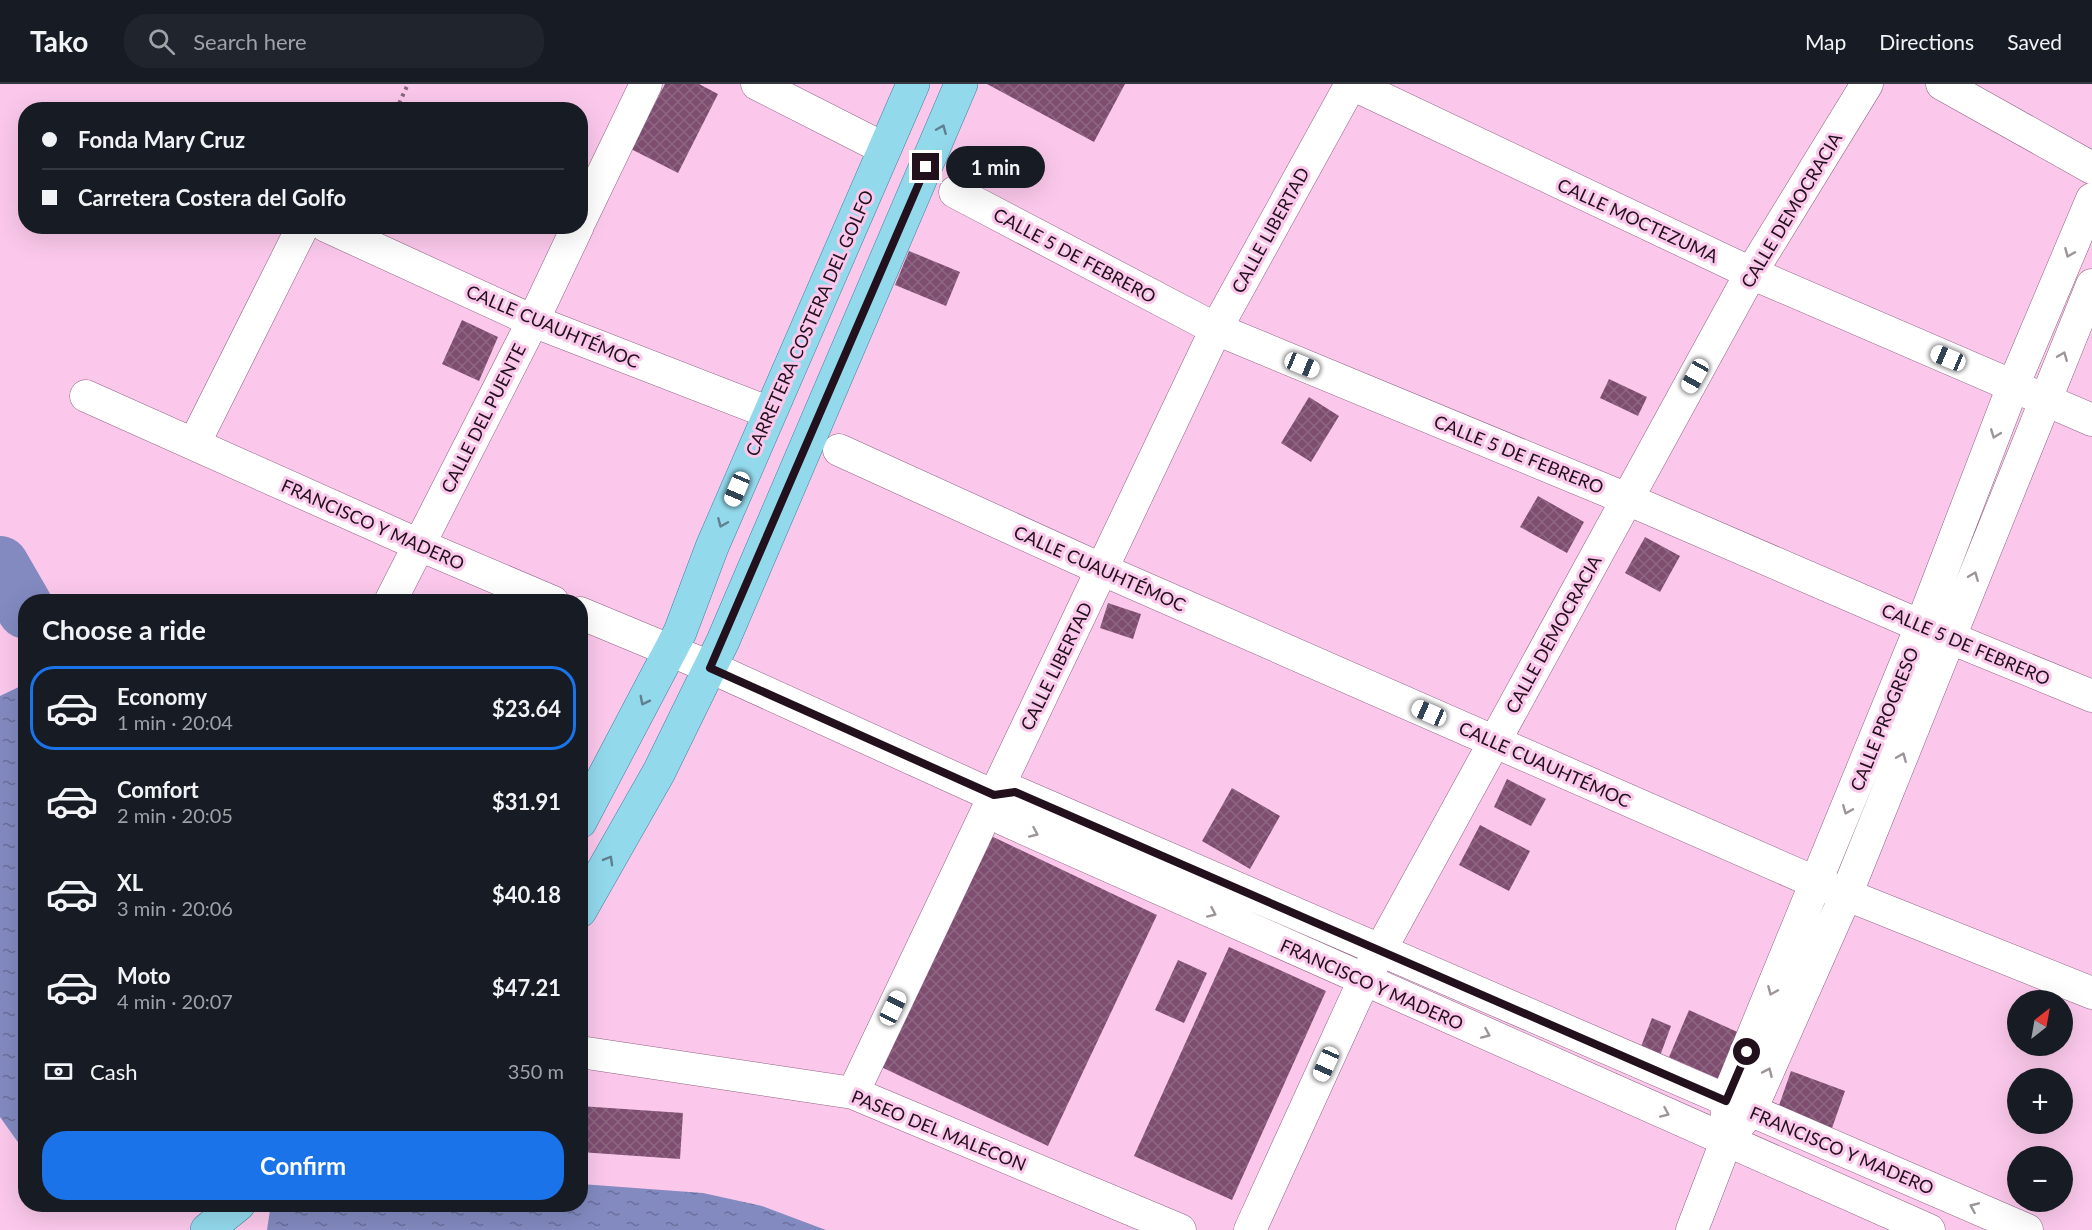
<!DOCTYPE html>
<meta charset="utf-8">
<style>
body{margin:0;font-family:Lato,sans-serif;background:#20242c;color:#f1f3f6;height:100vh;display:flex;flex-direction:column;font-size:22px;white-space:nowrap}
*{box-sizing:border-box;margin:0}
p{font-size:20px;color:#9ea1a6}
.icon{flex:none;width:33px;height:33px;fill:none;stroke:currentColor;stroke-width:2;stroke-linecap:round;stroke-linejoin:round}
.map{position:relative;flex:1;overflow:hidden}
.details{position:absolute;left:18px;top:510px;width:570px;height:618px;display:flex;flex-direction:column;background:#171b24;border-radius:24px;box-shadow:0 6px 24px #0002}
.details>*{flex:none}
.top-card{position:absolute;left:18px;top:18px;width:570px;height:132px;border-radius:24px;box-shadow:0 6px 24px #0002;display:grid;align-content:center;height:132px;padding:0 24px;background:#171b24}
.needle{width:39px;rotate:31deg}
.tools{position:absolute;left:2007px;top:906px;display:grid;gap:12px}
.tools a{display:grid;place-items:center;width:66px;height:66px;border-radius:50%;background:#171b24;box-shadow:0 6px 24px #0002;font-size:30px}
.end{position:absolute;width:27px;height:27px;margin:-14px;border:8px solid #22111d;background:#fff;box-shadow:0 0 0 3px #fff}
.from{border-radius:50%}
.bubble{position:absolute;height:42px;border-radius:21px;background:#171b24;box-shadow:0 6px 24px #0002;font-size:20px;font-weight:700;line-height:42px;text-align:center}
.car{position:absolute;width:18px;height:36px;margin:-18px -9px;border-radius:8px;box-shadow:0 0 4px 2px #0007;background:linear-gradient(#fff 24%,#345 0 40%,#fff 0 76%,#345 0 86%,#fff 0)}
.top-card b{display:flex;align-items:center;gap:21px;height:57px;font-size:22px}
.top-card b+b{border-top:2px solid #363941}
.top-card i{width:15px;height:15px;background:#f1f3f6}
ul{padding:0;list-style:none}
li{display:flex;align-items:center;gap:18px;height:84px;margin:0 12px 9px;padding:0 12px;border:3px solid transparent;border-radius:24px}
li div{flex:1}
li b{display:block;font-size:22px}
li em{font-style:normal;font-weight:700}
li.selected{border-color:#1a73e8}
li>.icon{width:54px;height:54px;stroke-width:1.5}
h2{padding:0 24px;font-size:27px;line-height:72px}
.pay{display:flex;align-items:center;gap:15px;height:66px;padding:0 24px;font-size:22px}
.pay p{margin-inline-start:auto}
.button{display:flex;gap:12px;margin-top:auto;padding:12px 24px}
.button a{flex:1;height:69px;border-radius:24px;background:#1a73e8;color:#fff;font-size:24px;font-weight:700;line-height:69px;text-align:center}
header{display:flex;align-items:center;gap:36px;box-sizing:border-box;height:84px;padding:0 30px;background:#171b24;border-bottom:2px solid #363941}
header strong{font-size:28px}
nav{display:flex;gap:33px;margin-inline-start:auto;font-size:21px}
.search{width:420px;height:54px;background:#20242c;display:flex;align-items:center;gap:15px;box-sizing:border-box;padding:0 21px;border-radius:24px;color:#9ea1a6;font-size:22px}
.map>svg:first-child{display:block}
.water{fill:url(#water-ripples)}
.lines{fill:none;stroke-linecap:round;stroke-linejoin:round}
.river{stroke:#828ac0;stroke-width:58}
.building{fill:url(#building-cross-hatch)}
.street-casing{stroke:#906383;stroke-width:33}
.primary-casing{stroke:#3c839b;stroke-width:34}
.path{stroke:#87667d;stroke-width:4;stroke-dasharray:3 4.5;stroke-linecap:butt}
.street{stroke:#fff;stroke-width:32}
.primary{stroke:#92d9ec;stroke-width:33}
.oneway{stroke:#607f8f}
.oneway2{stroke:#9c9499}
.route{stroke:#22111d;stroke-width:8}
.labels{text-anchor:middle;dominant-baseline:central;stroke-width:6;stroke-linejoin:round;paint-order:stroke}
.street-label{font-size:18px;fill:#22111d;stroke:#fbc8eb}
</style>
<header>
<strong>Tako</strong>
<div class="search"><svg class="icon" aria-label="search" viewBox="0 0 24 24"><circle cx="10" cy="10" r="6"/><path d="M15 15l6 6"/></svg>Search here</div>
<nav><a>Map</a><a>Directions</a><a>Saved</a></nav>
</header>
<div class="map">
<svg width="2092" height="1146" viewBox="0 0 2092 1146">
<defs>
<pattern id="water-ripples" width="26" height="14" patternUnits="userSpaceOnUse" patternTransform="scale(1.5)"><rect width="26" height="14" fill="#828ac0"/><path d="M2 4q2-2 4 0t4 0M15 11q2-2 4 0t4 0" fill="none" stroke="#6a6f9b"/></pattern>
<pattern id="building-cross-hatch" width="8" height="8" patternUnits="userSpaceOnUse" patternTransform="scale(1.5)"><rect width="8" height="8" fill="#7e4d70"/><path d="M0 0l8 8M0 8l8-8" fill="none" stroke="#8e6883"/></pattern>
</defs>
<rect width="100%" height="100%" fill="#fbc8eb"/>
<!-- water -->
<path class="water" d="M25,600V1068L0,1033V612Z
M581,1100L703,1109L762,1122L826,1146H267L270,1126L265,1121L580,1120Z"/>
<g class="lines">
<!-- river -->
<path class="river" d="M0,481L26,526"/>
</g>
<!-- building -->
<path class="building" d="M665,0H699L718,10L678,89L631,65Z
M987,0H1125L1094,58Z
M909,167L960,188L946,222L895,201Z
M462,236L498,253L479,297L442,280Z
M1609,295L1647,313L1638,332L1600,314Z
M1309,313L1339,332L1311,378L1281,359Z
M1538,412L1584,438L1567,469L1520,443Z
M1645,453L1680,472L1660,508L1625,489Z
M1108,519L1141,530L1133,555L1100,544Z
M1507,695L1546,715L1531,742L1494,723Z
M1232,704L1280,732L1250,785L1202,757Z
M1480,741L1530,767L1509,807L1459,781Z
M987,750L1157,831L1048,1062L877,981Z
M1229,863L1326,907L1232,1116L1134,1072Z
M1178,876L1207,889L1184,939L1155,926Z
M1689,926L1744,951L1723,997L1669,973Z
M1652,934L1671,942L1660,972L1640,965Z
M1791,987L1845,1007L1831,1047L1777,1027Z
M580,1022L683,1029L680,1075L580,1068Z"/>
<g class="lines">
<defs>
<path id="street" d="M757,0L885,65
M1352,0L1751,189L2092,336
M1942,0L2092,84
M955,108L1216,245L1627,415L1921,542L2092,612
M580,137L646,0
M326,142L533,237L770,329
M86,312L417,460L553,518
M194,360L303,142
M839,366L1103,486L1817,799L2092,909
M390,518L533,237L578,142
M580,529L710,583L994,712L1015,708L2027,1146
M994,712L1005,736L1929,1146
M580,968L853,1009L1180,1146
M853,1009L1216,245L1351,0
M1727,1036L1726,1017L1921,542L2013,302L2092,115
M1250,1146L1364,896L1751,189L1867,0
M1692,1146L1727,1055L1751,1026L1846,811L2092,201"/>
<path id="primary" d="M580,738L680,548L712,463L913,0
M580,827L659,688L723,557L961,0
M207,1146L239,1120"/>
</defs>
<!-- street casing -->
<use href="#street" class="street-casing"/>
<!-- primary casing -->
<use href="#primary" class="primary-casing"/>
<!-- path -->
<path class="path" d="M396,26L408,0"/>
<!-- street -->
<use href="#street" class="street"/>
<!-- primary -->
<use href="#primary" class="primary"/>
</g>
<!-- one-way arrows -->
<defs><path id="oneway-chevron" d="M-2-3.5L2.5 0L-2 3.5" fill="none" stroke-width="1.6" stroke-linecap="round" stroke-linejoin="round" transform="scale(1.5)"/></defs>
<g class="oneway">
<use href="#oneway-chevron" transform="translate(942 45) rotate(-67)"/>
<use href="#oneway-chevron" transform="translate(722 439) rotate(113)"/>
<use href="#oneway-chevron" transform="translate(644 617) rotate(117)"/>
<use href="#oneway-chevron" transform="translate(609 776) rotate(-60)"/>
</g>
<g class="oneway2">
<use href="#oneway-chevron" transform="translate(2069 169) rotate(113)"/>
<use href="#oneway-chevron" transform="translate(2063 272) rotate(-68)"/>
<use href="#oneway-chevron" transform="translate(1995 350) rotate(111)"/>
<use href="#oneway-chevron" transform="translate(1974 492) rotate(-68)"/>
<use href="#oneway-chevron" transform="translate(1902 673) rotate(-68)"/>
<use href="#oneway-chevron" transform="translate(1847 726) rotate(112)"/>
<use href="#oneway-chevron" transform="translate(1034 749) rotate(24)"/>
<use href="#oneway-chevron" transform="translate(1212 829) rotate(24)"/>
<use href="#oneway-chevron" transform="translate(1772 907) rotate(113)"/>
<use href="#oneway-chevron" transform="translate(1486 950) rotate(24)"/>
<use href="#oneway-chevron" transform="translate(1768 988) rotate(-66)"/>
<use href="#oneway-chevron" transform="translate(1665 1029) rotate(24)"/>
<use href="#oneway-chevron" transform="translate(1974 1123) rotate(-157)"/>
</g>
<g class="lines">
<!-- route -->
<path class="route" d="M926,83L710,584L994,711L1015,708L1726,1017L1747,968"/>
</g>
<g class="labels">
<!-- street labels -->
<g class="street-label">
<text transform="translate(1791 126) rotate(-59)">CALLE DEMOCRACIA</text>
<text transform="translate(1638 136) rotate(25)">CALLE MOCTEZUMA</text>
<text transform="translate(1270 146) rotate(-61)">CALLE LIBERTAD</text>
<text transform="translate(1075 171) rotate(28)">CALLE 5 DE FEBRERO</text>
<text transform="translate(809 239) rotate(-66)">CARRETERA COSTERA DEL GOLFO</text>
<text transform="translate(553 242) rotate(23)">CALLE CUAUHTÉMOC</text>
<text transform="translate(483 334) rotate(-63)">CALLE DEL PUENTE</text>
<text transform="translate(1519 370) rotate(22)">CALLE 5 DE FEBRERO</text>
<text transform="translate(373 440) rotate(24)">FRANCISCO Y MADERO</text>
<text transform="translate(1100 484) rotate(24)">CALLE CUAUHTÉMOC</text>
<text transform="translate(1553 550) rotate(-61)">CALLE DEMOCRACIA</text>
<text transform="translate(1966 560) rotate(23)">CALLE 5 DE FEBRERO</text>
<text transform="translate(1056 582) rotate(-64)">CALLE LIBERTAD</text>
<text transform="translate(1884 635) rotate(-68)">CALLE PROGRESO</text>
<text transform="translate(1545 680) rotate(24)">CALLE CUAUHTÉMOC</text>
<text transform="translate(1372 900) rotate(24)">FRANCISCO Y MADERO</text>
<text transform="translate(939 1046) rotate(22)">PASEO DEL MALECON</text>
<text transform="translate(1842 1066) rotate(23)">FRANCISCO Y MADERO</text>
</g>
</g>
</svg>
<div class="tools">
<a><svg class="needle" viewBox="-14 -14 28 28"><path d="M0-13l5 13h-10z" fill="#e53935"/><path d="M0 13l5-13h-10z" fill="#9ea1a6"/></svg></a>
<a>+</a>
<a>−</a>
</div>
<i class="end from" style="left:1747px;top:968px"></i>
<i class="end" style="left:926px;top:83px"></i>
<div class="bubble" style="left:946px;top:62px;width:99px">1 min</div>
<i class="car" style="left:1948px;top:274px;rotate:293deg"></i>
<i class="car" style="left:1302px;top:281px;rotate:112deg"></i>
<i class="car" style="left:1695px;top:292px;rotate:209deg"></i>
<i class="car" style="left:737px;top:405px;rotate:203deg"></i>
<i class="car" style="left:1429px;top:629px;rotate:294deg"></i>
<i class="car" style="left:893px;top:924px;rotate:26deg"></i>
<i class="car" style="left:1326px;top:980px;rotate:204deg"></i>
<div class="top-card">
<b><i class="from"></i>Fonda Mary Cruz</b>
<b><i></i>Carretera Costera del Golfo</b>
</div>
<section class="details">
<h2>Choose a ride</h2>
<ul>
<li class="selected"><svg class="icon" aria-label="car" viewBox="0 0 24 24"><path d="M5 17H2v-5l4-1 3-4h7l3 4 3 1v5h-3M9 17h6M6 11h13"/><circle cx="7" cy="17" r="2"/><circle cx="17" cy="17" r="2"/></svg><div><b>Economy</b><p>1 min · 20:04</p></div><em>$23.64</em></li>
<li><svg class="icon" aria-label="car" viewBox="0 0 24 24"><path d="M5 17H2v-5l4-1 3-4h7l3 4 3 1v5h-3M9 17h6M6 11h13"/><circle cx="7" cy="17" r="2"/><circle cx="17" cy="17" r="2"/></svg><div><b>Comfort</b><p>2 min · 20:05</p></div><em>$31.91</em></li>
<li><svg class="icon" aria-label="car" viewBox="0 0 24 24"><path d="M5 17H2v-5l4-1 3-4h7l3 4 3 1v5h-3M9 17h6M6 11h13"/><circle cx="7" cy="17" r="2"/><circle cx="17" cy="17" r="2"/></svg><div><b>XL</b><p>3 min · 20:06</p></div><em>$40.18</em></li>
<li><svg class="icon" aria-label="car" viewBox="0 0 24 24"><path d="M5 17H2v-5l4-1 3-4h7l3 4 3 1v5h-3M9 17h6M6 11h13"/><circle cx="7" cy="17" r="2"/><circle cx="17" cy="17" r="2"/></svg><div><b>Moto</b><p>4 min · 20:07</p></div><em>$47.21</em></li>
</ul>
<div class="pay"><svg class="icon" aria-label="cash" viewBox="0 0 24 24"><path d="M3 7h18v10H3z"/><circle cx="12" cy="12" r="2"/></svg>Cash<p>350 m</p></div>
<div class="button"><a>Confirm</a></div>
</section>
</div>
